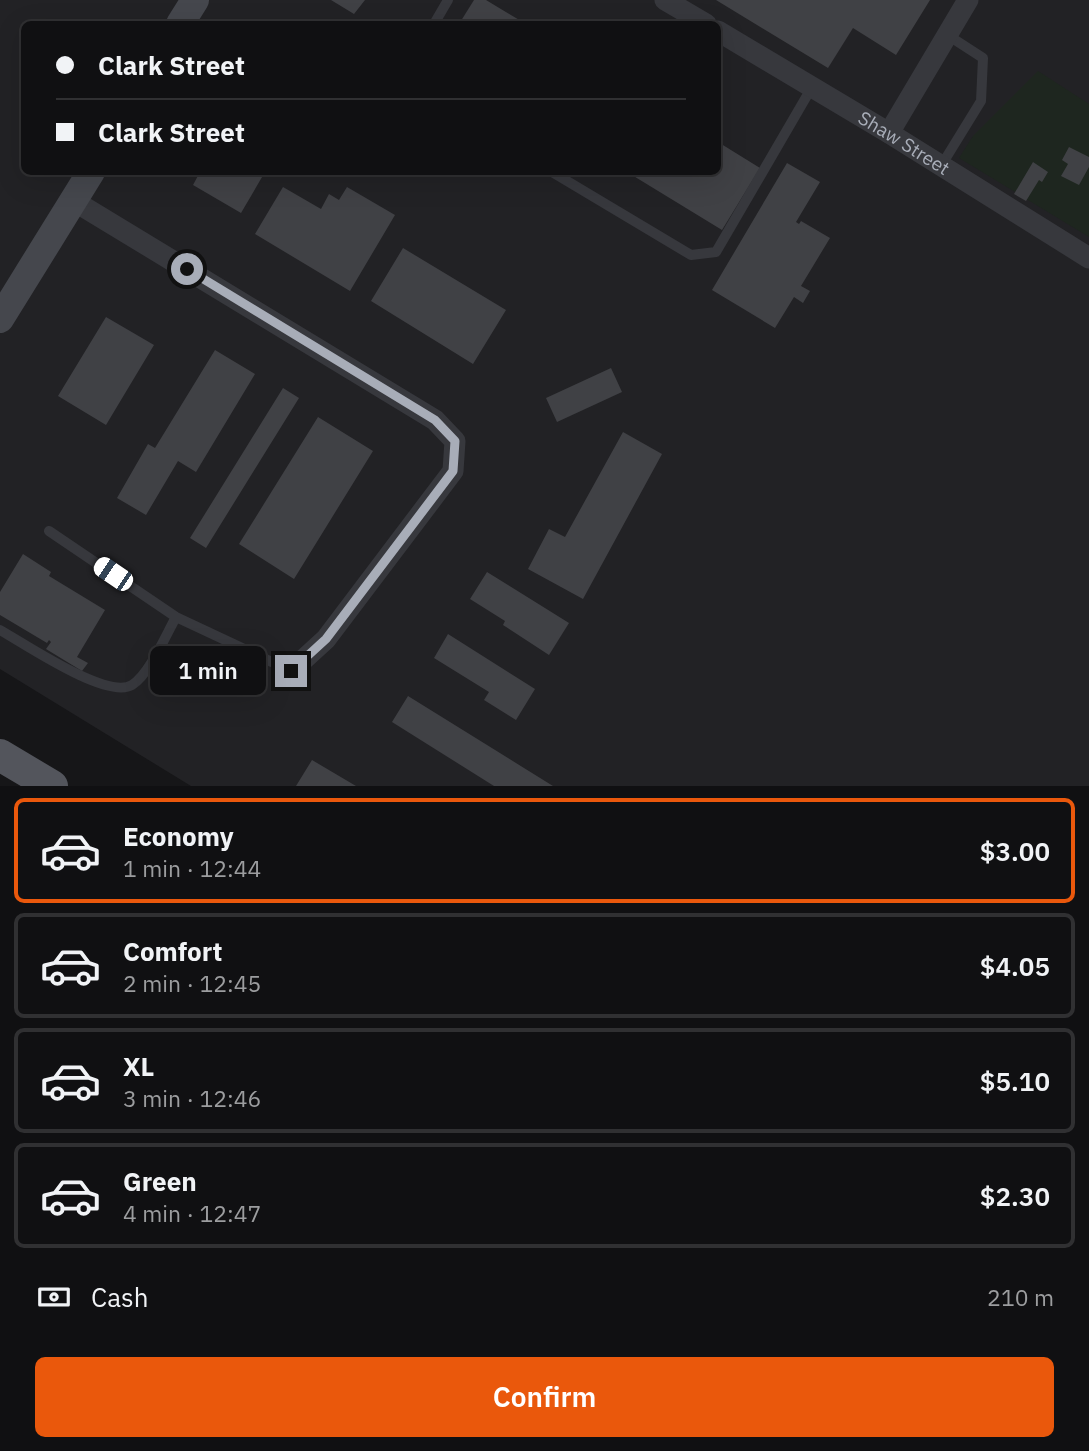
<!DOCTYPE html>
<meta charset="utf-8">
<style>
body{margin:0;font-family:"IBM Plex Sans",sans-serif;background:#1e1e20;color:#f1f3f6;height:100vh;display:flex;flex-direction:column;font-size:26px;white-space:nowrap}
*{box-sizing:border-box;margin:0}
p{font-size:23px;color:#9c9d9f}
.icon{flex:none;width:38px;height:38px;fill:none;stroke:currentColor;stroke-width:2;stroke-linecap:round;stroke-linejoin:round}
.map{position:relative;height:786px;overflow:hidden}
.sheet{display:flex;flex-direction:column;background:#101012;flex:1}
.sheet>*{flex:none}
.top-card{position:absolute;left:21px;top:21px;width:700px;height:154px;border-radius:10px;box-shadow:0 7px 28px #0002,0 0 0 2px #303032;display:grid;align-content:center;height:154px;padding:0 35px;background:#101012}
.end{position:absolute;width:32px;height:32px;margin:-16px;border:9px solid #a8adb8;background:#111;box-shadow:0 0 0 4px #111}
.from{border-radius:50%}
.bubble{position:absolute;height:49px;border-radius:10px;background:#101012;box-shadow:0 7px 28px #0002,0 0 0 2px #303032;font-size:23px;font-weight:600;line-height:49px;text-align:center}
.car{position:absolute;width:21px;height:42px;margin:-21px -10px;border-radius:9px;box-shadow:0 0 5px 2px #0007;background:linear-gradient(#fff 24%,#345 0 40%,#fff 0 76%,#345 0 86%,#fff 0)}
.top-card b{display:flex;align-items:center;gap:24px;height:66px;font-size:26px}
.top-card b+b{border-top:2px solid #303032}
.top-card i{width:18px;height:18px;background:#f1f3f6}
ul{padding:12px 0 0;list-style:none}
li{display:flex;align-items:center;gap:21px;height:105px;margin:0 14px 10px;padding:0 21px;border:4px solid #303032;border-radius:10px}
li div{flex:1}
li b{display:block;font-size:26px}
li em{font-style:normal;font-weight:600}
li.active{border-color:#ea580c}
li>.icon{width:63px;height:63px;stroke-width:1.5}
.pay{display:flex;align-items:center;gap:18px;height:77px;padding:0 35px;font-size:26px}
.pay p{margin-inline-start:auto}
.cta{display:flex;gap:14px;margin-top:auto;padding:14px 35px}
.cta a{flex:1;height:80px;border-radius:10px;background:#ea580c;color:#fff;font-size:28px;font-weight:600;line-height:80px;text-align:center}
.map>svg:first-child{display:block}
.built{fill:#222225;fill-rule:evenodd}
.green{fill:#1e261f}
.building{fill:#404145}
.lines{fill:none;stroke-linecap:round;stroke-linejoin:round}
.lane{stroke:#37383d;stroke-width:10}
.street{stroke:#37383d;stroke-width:21}
.secondary{stroke:#45474d;stroke-width:28}
.primary{stroke:#53555c;stroke-width:32}
.route{stroke:#a8adb8;stroke-width:9}
.labels{text-anchor:middle;dominant-baseline:central;stroke-width:5;stroke-linejoin:round;paint-order:stroke}
.street-label{font-size:19px;fill:#a8adb8;stroke:#111113}
</style>
<div class="map">
<svg width="1089" height="786" viewBox="0 0 1089 786">
<rect width="100%" height="100%" fill="#161618"/>
<!-- built -->
<path class="built" d="M0,0H1089V786H191L0,669ZM24,24H718V172H24Z"/>
<!-- green -->
<path class="green" d="M1038,71L1089,104V237L959,158L973,136Z"/>
<!-- building -->
<path class="building" d="M331,0H365L354,14Z
M474,0H486L526,24H459Z
M716,0H930L896,55L853,28L828,68Z
M718,142L760,168L722,230L627,172H718Z
M1069,147L1089,157V167L1079,185L1061,176L1068,164L1062,160Z
M1033,162L1048,172L1042,182L1039,180L1026,201L1014,194Z
M787,163L820,182L796,222L799,224L801,221L830,238L801,286L810,291L803,303L794,297L775,328L712,290Z
M200,172H265L241,213L193,185Z
M283,187L321,209L329,194L339,200L347,187L395,215L350,291L255,234Z
M403,248L506,310L473,364L371,301Z
M106,317L154,345L106,425L58,396Z
M215,350L255,374L196,472L178,461L146,515L117,498L148,444L155,448Z
M611,368L622,392L557,422L546,398Z
M283,388L299,398L206,548L190,538Z
M318,417L373,451L294,579L239,544Z
M623,432L662,454L583,599L528,569L549,529L565,537Z
M23,554L51,572L49,576L105,610L77,657L88,663L82,671L46,649L51,642L49,640L47,643L0,615V592Z
M487,572L569,623L549,655L503,625L505,621L470,599Z
M448,634L535,689L516,720L484,700L489,692L434,658Z
M408,696L553,786H494L392,722Z
M312,760L356,786H296Z"/>
<g class="lines">
<!-- lane -->
<path class="lane" d="M434,24L448,0
M941,166L981,101L983,58L949,36
M552,172L691,255L716,252L812,87
M49,531L176,617L291,671
M0,630C25,644 107,700 132,685C149,675 166,635 176,617"/>
<!-- street -->
<g class="street">
<path d="M665,0L706,24"/>
<path id="s1" d="M718,31L889,133L1089,258"/>
<path d="M889,133L968,0"/>
<path d="M74,201L435,420L455,441L453,471L326,639L291,671"/>
</g>
<!-- secondary -->
<path class="secondary" d="M180,24L195,0
M0,319L91,172"/>
<!-- primary -->
<path class="primary" d="M0,755L52,786"/>
</g>
<g class="lines">
<!-- route -->
<path class="route" d="M187,269L435,420L455,441L453,471L326,639L291,671"/>
</g>
<g class="labels">
<!-- street labels -->
<g class="street-label">
<text stroke="none"><textPath href="#s1" startOffset="217">Shaw Street</textPath></text>
</g>
</g>
</svg>
<i class="end from" style="left:187px;top:269px"></i>
<i class="end" style="left:291px;top:671px"></i>
<div class="bubble" style="left:150px;top:646px;width:116px">1 min</div>
<i class="car" style="left:113px;top:574px;rotate:304deg"></i>
<div class="top-card">
<b><i class="from"></i>Clark Street</b>
<b><i></i>Clark Street</b>
</div>
</div>
<section class="sheet">
<ul>
<li class="active"><svg class="icon" aria-label="car" viewBox="0 0 24 24"><path d="M5 17H2v-5l4-1 3-4h7l3 4 3 1v5h-3M9 17h6M6 11h13"/><circle cx="7" cy="17" r="2"/><circle cx="17" cy="17" r="2"/></svg><div><b>Economy</b><p>1 min · 12:44</p></div><em>$3.00</em></li>
<li><svg class="icon" aria-label="car" viewBox="0 0 24 24"><path d="M5 17H2v-5l4-1 3-4h7l3 4 3 1v5h-3M9 17h6M6 11h13"/><circle cx="7" cy="17" r="2"/><circle cx="17" cy="17" r="2"/></svg><div><b>Comfort</b><p>2 min · 12:45</p></div><em>$4.05</em></li>
<li><svg class="icon" aria-label="car" viewBox="0 0 24 24"><path d="M5 17H2v-5l4-1 3-4h7l3 4 3 1v5h-3M9 17h6M6 11h13"/><circle cx="7" cy="17" r="2"/><circle cx="17" cy="17" r="2"/></svg><div><b>XL</b><p>3 min · 12:46</p></div><em>$5.10</em></li>
<li><svg class="icon" aria-label="car" viewBox="0 0 24 24"><path d="M5 17H2v-5l4-1 3-4h7l3 4 3 1v5h-3M9 17h6M6 11h13"/><circle cx="7" cy="17" r="2"/><circle cx="17" cy="17" r="2"/></svg><div><b>Green</b><p>4 min · 12:47</p></div><em>$2.30</em></li>
</ul>
<div class="pay"><svg class="icon" aria-label="cash" viewBox="0 0 24 24"><path d="M3 7h18v10H3z"/><circle cx="12" cy="12" r="2"/></svg>Cash<p>210 m</p></div>
<div class="cta"><a>Confirm</a></div>
</section>
